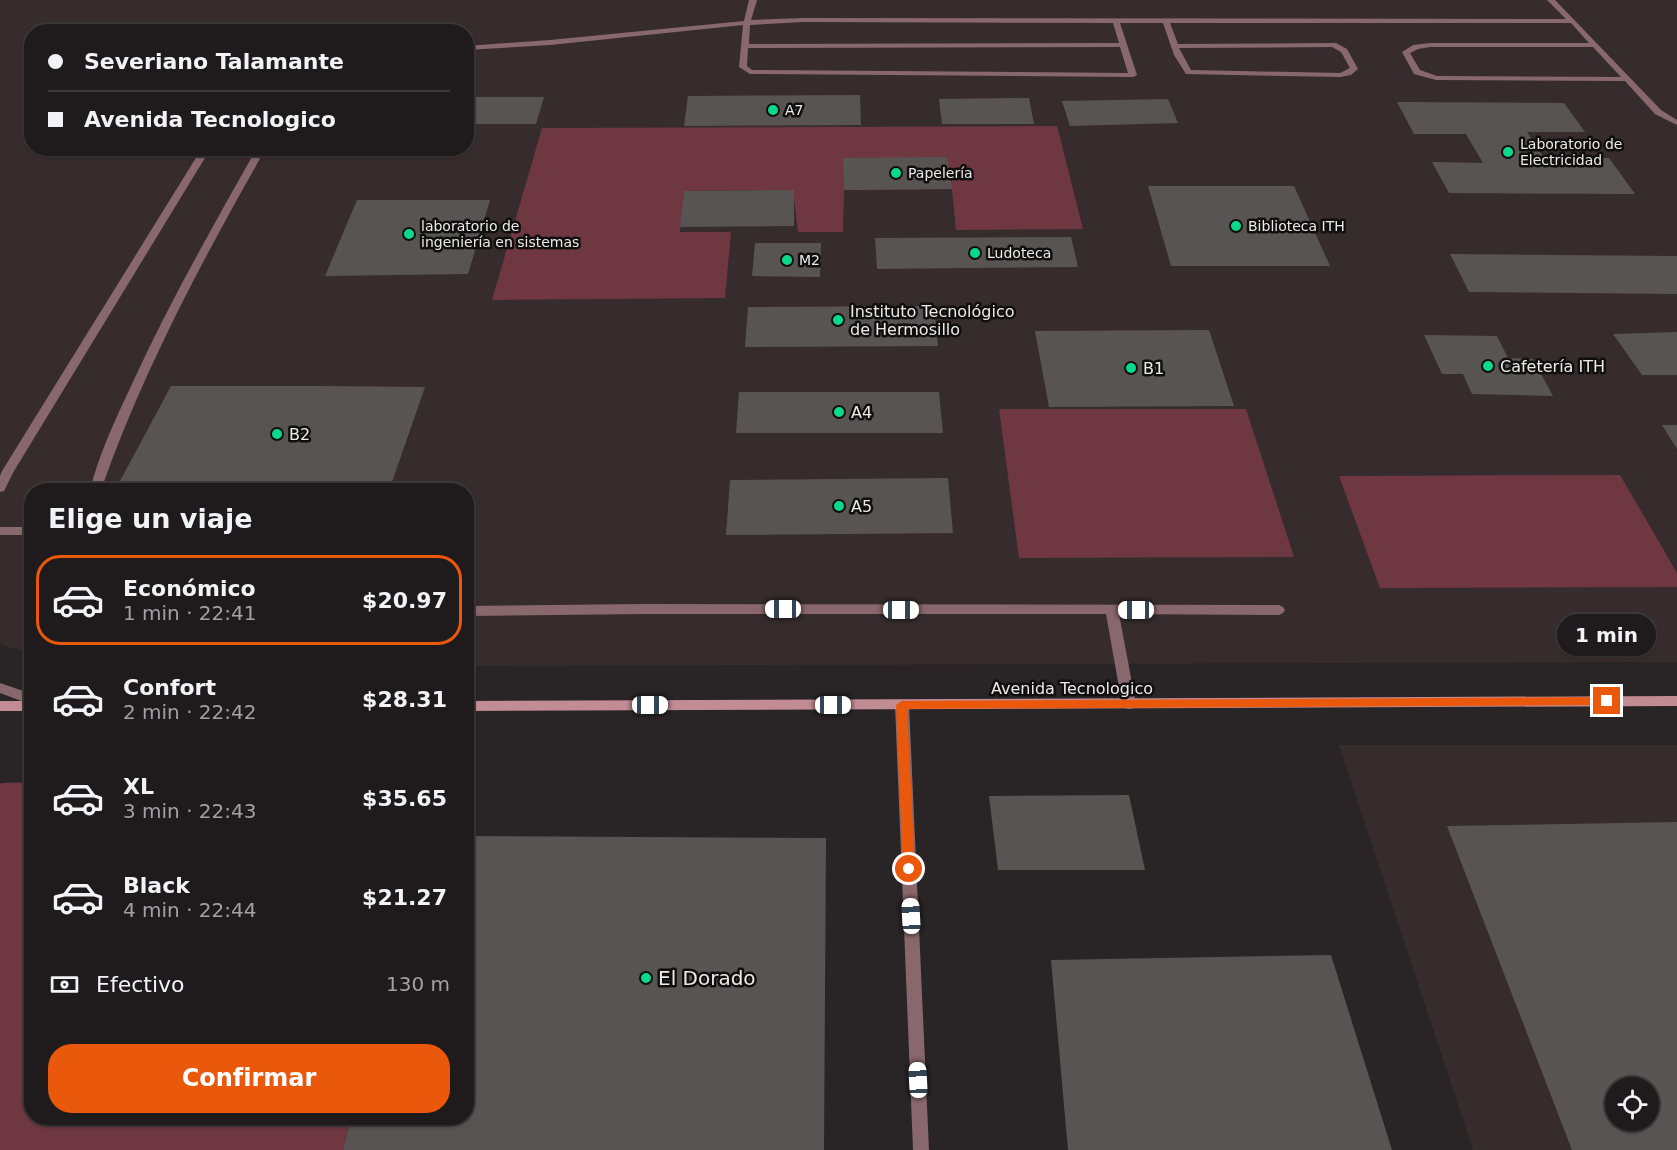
<!DOCTYPE html>
<html lang="es">
<meta charset="utf-8">
<style>
body{margin:0;font-family:"DejaVu Sans",sans-serif;background:#272425;color:#f1f3f6;height:100vh;display:flex;flex-direction:column;font-size:22px;white-space:nowrap}
*{box-sizing:border-box;margin:0}
p{font-size:20px;color:#a1a1a3}
.icon{flex:none;width:33px;height:33px;fill:none;stroke:currentColor;stroke-width:2;stroke-linecap:round;stroke-linejoin:round}
.map{position:relative;flex:1;overflow:hidden}
.panel{position:absolute;left:24px;top:483px;width:450px;height:642px;display:flex;flex-direction:column;background:#1f1b1c;border-radius:24px;box-shadow:0 2px 4px #0004,0 0 0 2px #3c393b}
.panel>*{flex:none}
.hud{position:absolute;left:24px;top:24px;width:450px;height:132px;border-radius:24px;box-shadow:0 2px 4px #0004,0 0 0 2px #3c393b;display:grid;align-content:center;height:132px;padding:0 24px;background:#1f1b1c}
.tools{position:absolute;left:1605px;top:1077px;display:grid;gap:12px}
.tools a{display:grid;place-items:center;width:54px;height:54px;border-radius:50%;background:#1f1b1c;box-shadow:0 2px 4px #0004,0 0 0 2px #3c393b;font-size:30px}
.end{position:absolute;width:27px;height:27px;margin:-14px;border:8px solid #ea580c;background:#fff;box-shadow:0 0 0 3px #fff}
.from{border-radius:50%}
.bubble{position:absolute;height:42px;border-radius:21px;background:#1f1b1c;box-shadow:0 2px 4px #0004,0 0 0 2px #3c393b;font-size:20px;font-weight:800;line-height:42px;text-align:center}
.car{position:absolute;width:18px;height:36px;margin:-18px -9px;border-radius:8px;box-shadow:0 0 4px 2px #0007;background:linear-gradient(#fff 24%,#345 0 40%,#fff 0 76%,#345 0 86%,#fff 0)}
.hud b{display:flex;align-items:center;gap:21px;height:57px;font-size:22px}
.hud b+b{border-top:2px solid #3c393b}
.hud i{width:15px;height:15px;background:#f1f3f6}
ul{padding:0;list-style:none}
li{display:flex;align-items:center;gap:18px;height:90px;margin:0 12px 9px;padding:0 12px;border:3px solid transparent;border-radius:24px}
li div{flex:1}
li b{display:block;font-size:22px}
li em{font-style:normal;font-weight:800}
li.on{border-color:#ea580c}
li>.icon{width:54px;height:54px;stroke-width:1.5}
h2{padding:0 24px;font-size:27px;line-height:72px}
.pay{display:flex;align-items:center;gap:15px;height:66px;padding:0 24px;font-size:22px}
.pay p{margin-inline-start:auto}
.primary-button{display:flex;gap:12px;margin-top:auto;padding:12px 24px}
.primary-button a{flex:1;height:69px;border-radius:24px;background:#ea580c;color:#fff;font-size:24px;font-weight:800;line-height:69px;text-align:center}
.map>svg:first-child{display:block}
.built{fill:#372c2d;fill-rule:evenodd}
.green{fill:#6f3742}
.building{fill:#595454;fill-rule:evenodd}
.lines{fill:none;stroke-linecap:round;stroke-linejoin:round}
.lane{fill:#89686d;fill-rule:evenodd}
.secondary{fill:#c28c95;fill-rule:evenodd}
.route{fill:#ea580c}
.poi-dot{fill:#09d98b;stroke:#100e0e;stroke-width:2}
.labels{text-anchor:middle;dominant-baseline:central;stroke-width:5;stroke-linejoin:round;paint-order:stroke}
.far-poi-label{font-size:14px;fill:#ece9e9;stroke:#100e0e;text-anchor:start}
.poi-label{font-size:16px;fill:#ece9e9;stroke:#100e0e;text-anchor:start}
.street-label{font-size:16px;fill:#ece9e9;stroke:#100e0e}
.near-poi-label{font-size:20px;fill:#ece9e9;stroke:#100e0e;text-anchor:start}
</style>
<div class="map">
<svg width="1677" height="1150" viewBox="0 0 1677 1150">
<rect width="100%" height="100%" fill="#292425"/>
<!-- built -->
<path class="built" d="M0,0H1677V662L467,666L466,490H32L31,653L4,646L0,642ZM32,32H466V148H32Z
M1339,745H1677V1150H1473ZM1616,1088H1648V1120H1616Z"/>
<!-- green -->
<path class="green" d="M1057,126L1083,229L956,230L952,189L844,190L843,232H798L793,190L684,191L680,232H731L725,298L492,300L542,128Z
M999,409H1246L1294,557L1019,558Z
M1620,475L1677,573V587L1380,588L1339,476Z
M31,782L32,1118H351L343,1150H0V785L1,783Z"/>
<!-- building -->
<path class="building" d="M860,95L861,125L684,126L688,96Z
M466,97H544L536,124H466Z
M1029,98L1034,124H942L939,99Z
M1168,99L1178,123L1070,126L1062,101Z
M1397,102L1564,103L1585,132H1527L1544,158H1609L1635,194L1449,193L1432,162L1483,163L1466,134H1414Z
M947,157L952,189L844,190L843,158Z
M1148,186H1294L1330,266H1171Z
M794,190V226L680,227L684,191Z
M357,200H490L468,274L325,276Z
M1071,237L1078,267L877,269L875,238Z
M755,243H821L820,277L752,276Z
M1450,254L1677,256V294L1469,292Z
M934,306L938,346L745,347L748,307Z
M1209,330L1234,406L1049,407L1035,331Z
M1677,332V375H1642L1613,334Z
M1424,335L1497,336L1508,358L1533,359L1553,396L1472,394L1463,374H1442Z
M171,386H319L425,387L392,482L120,481Z
M739,392H939L943,433H736Z
M1662,425H1677V449Z
M948,478L953,533L726,535L730,480Z
M1129,795L1145,870H998L989,796Z
M1677,822V1150H1572L1447,826ZM1616,1088H1648V1120H1616Z
M466,836L826,838L824,1150H343L351,1118H466Z
M1331,955L1392,1150H1068L1051,960Z"/>
<g class="lines">
<!-- lane -->
<path class="lane" d="M749,0H757L751,20L803,18L1566,19L1547,0H1555L1661,110L1677,120V125L1655,114L1625,81L1436,80L1414,74L1402,52L1413,45L1430,43H1589L1571,23H1170L1178,44L1336,43L1347,49L1358,69L1351,75L1340,77L1186,74L1174,55L1163,23H1120L1137,75L1133,77L750,74L739,67L743,25L550,45L466,50V46L550,40L744,21ZM803,22L1113,23L1119,43L749,44L750,25ZM1120,47L1128,73L752,70L747,66L748,48ZM1332,47L1341,52L1350,68L1340,73L1191,70L1179,48ZM1430,47H1593L1621,77L1437,76L1420,70L1410,53L1418,49Z
M202,148H211L14,471L4,491L0,492V476L2,471Z
M257,148H266C203,259 143,370 101,490H90C99,454 116,418 132,384C169,303 213,226 257,148Z
M0,527H32V535H0Z
M643,604L1279,605L1283,607L1285,610L1283,613L1279,615L1119,614L1136,704L1134,708L1129,709L1124,708L1122,704L1106,614H643L466,616V606Z
M0,683L32,694V705L0,693Z
M902,700L907,701L909,705L929,1150H913L895,705L897,701Z"/>
<!-- secondary -->
<path class="secondary" d="M1677,696V706L466,711V701Z
M0,701H32V711H0Z"/>
</g>
<!-- route -->
<path class="route" d="M1607,697L1612,701L1607,705L907,709L915,869L909,874L903,869L896,705L902,701Z"/>
<!-- markers -->
<g class="poi-dot">
<circle cx="773" cy="110" r="6"/>
<circle cx="1508" cy="152" r="6"/>
<circle cx="896" cy="173" r="6"/>
<circle cx="1236" cy="226" r="6"/>
<circle cx="409" cy="234" r="6"/>
<circle cx="975" cy="253" r="6"/>
<circle cx="787" cy="260" r="6"/>
<circle cx="838" cy="320" r="6"/>
<circle cx="1488" cy="366" r="6"/>
<circle cx="1131" cy="368" r="6"/>
<circle cx="839" cy="412" r="6"/>
<circle cx="277" cy="434" r="6"/>
<circle cx="839" cy="506" r="6"/>
<circle cx="646" cy="978" r="6"/>
</g>
<g class="labels">
<!-- far-poi labels -->
<g class="far-poi-label">
<text x="785" y="110">A7</text>
<text x="1520" y="144">Laboratorio de<tspan x="1520" dy="16">Electricidad</tspan></text>
<text x="908" y="173">Papelería</text>
<text x="421" y="226">laboratorio de<tspan x="421" dy="16">ingeniería en sistemas</tspan></text>
<text x="1248" y="226">Biblioteca ITH</text>
<text x="987" y="253">Ludoteca</text>
<text x="799" y="260">M2</text>
</g>
<!-- poi labels -->
<g class="poi-label">
<text x="850" y="311">Instituto Tecnológico<tspan x="850" dy="18">de Hermosillo</tspan></text>
<text x="1500" y="366">Cafetería ITH</text>
<text x="1143" y="368">B1</text>
<text x="851" y="412">A4</text>
<text x="289" y="434">B2</text>
<text x="851" y="506">A5</text>
</g>
<!-- street labels -->
<g class="street-label">
<text x="1072" y="688">Avenida Tecnologico</text>
</g>
<!-- near-poi labels -->
<g class="near-poi-label">
<text x="658" y="978">El Dorado</text>
</g>
</g>
</svg>
<div class="tools">
<a><svg class="icon" aria-label="locate" viewBox="0 0 24 24"><circle cx="12" cy="12" r="6"/><path d="M12 2v4M12 18v4M2 12h4M18 12h4"/></svg></a>
</div>
<i class="end from" style="left:909px;top:869px"></i>
<i class="end" style="left:1607px;top:701px"></i>
<div class="bubble" style="left:1557px;top:614px;width:99px">1 min</div>
<i class="car" style="left:783px;top:609px;rotate:270deg"></i>
<i class="car" style="left:901px;top:610px;rotate:90deg"></i>
<i class="car" style="left:1136px;top:610px;rotate:270deg"></i>
<i class="car" style="left:650px;top:705px;rotate:90deg"></i>
<i class="car" style="left:833px;top:705px;rotate:90deg"></i>
<i class="car" style="left:911px;top:916px;rotate:357deg"></i>
<i class="car" style="left:918px;top:1080px;rotate:357deg"></i>
<div class="hud">
<b><i class="from"></i>Severiano Talamante</b>
<b><i></i>Avenida Tecnologico</b>
</div>
<section class="panel">
<h2>Elige un viaje</h2>
<ul>
<li class="on"><svg class="icon" aria-label="car" viewBox="0 0 24 24"><path d="M5 17H2v-5l4-1 3-4h7l3 4 3 1v5h-3M9 17h6M6 11h13"/><circle cx="7" cy="17" r="2"/><circle cx="17" cy="17" r="2"/></svg><div><b>Económico</b><p>1 min · 22:41</p></div><em>$20.97</em></li>
<li><svg class="icon" aria-label="car" viewBox="0 0 24 24"><path d="M5 17H2v-5l4-1 3-4h7l3 4 3 1v5h-3M9 17h6M6 11h13"/><circle cx="7" cy="17" r="2"/><circle cx="17" cy="17" r="2"/></svg><div><b>Confort</b><p>2 min · 22:42</p></div><em>$28.31</em></li>
<li><svg class="icon" aria-label="car" viewBox="0 0 24 24"><path d="M5 17H2v-5l4-1 3-4h7l3 4 3 1v5h-3M9 17h6M6 11h13"/><circle cx="7" cy="17" r="2"/><circle cx="17" cy="17" r="2"/></svg><div><b>XL</b><p>3 min · 22:43</p></div><em>$35.65</em></li>
<li><svg class="icon" aria-label="car" viewBox="0 0 24 24"><path d="M5 17H2v-5l4-1 3-4h7l3 4 3 1v5h-3M9 17h6M6 11h13"/><circle cx="7" cy="17" r="2"/><circle cx="17" cy="17" r="2"/></svg><div><b>Black</b><p>4 min · 22:44</p></div><em>$21.27</em></li>
</ul>
<div class="pay"><svg class="icon" aria-label="cash" viewBox="0 0 24 24"><path d="M3 7h18v10H3z"/><circle cx="12" cy="12" r="2"/></svg>Efectivo<p>130 m</p></div>
<div class="primary-button"><a>Confirmar</a></div>
</section>
</div>
